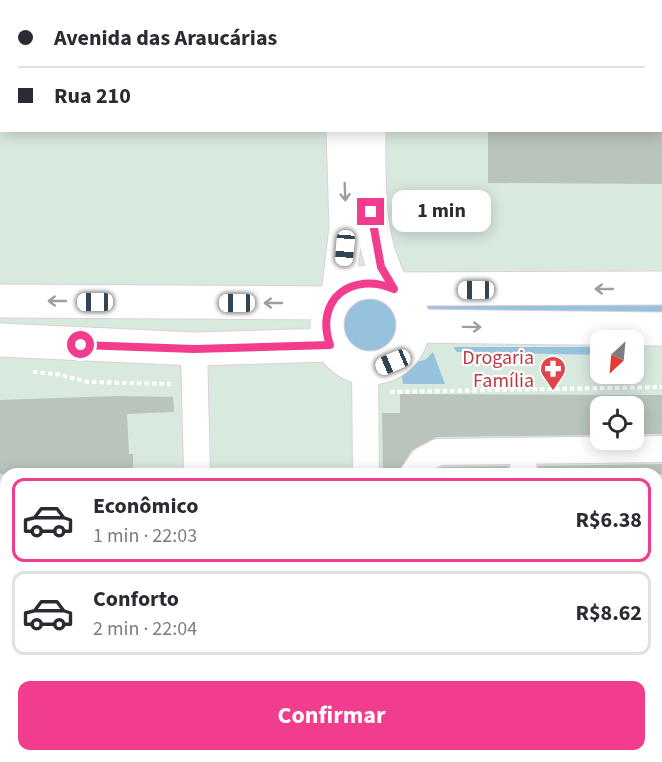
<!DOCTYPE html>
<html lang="pt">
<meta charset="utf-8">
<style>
body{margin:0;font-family:"Source Sans 3",sans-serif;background:#f2f2f3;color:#2b2b33;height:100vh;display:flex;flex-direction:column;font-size:22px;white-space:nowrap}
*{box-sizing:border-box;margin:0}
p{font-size:20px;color:#7c7c81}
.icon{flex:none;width:33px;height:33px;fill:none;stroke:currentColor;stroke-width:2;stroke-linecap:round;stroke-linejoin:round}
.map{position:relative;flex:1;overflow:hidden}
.side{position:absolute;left:0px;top:468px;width:663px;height:294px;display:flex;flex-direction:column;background:#fff;border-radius:18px 18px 0 0;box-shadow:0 3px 15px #0003}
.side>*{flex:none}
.guide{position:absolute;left:0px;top:0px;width:663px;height:132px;box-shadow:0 3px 15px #0003;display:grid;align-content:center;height:132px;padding:0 18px;background:#fff}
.needle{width:39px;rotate:206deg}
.tools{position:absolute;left:590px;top:330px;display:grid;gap:12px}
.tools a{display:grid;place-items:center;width:54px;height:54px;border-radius:12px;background:#fff;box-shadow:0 3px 15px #0003;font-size:30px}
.end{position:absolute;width:27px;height:27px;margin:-14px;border:8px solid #f23d8e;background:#fff;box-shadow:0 0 0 3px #fff}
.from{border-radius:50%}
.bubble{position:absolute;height:42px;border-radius:12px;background:#fff;box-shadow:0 3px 15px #0003;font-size:20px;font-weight:700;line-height:42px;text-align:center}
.car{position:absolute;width:18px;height:36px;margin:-18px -9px;border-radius:8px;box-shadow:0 0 4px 2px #0007;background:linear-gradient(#fff 24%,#345 0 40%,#fff 0 76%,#345 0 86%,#fff 0)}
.guide b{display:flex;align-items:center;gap:21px;height:57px;font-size:22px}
.guide b+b{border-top:2px solid #e1e1e2}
.guide i{width:15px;height:15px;background:#2b2b33}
ul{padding:10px 0 0;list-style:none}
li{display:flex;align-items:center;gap:18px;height:84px;margin:0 12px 9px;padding:0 6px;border:3px solid #e1e1e2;border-radius:12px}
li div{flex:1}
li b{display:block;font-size:22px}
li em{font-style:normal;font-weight:700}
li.on{border-color:#f23d8e}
li>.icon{width:54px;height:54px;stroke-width:1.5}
.button{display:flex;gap:12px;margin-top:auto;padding:12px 18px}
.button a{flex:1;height:69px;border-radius:12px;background:#f23d8e;color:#fff;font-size:24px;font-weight:700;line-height:69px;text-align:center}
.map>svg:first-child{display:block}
.green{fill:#96c2de}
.building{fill:#b8c4bc}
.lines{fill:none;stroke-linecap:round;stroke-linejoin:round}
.street-casing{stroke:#e0ced6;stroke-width:28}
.secondary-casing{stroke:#e0ced6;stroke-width:35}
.path{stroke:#fff;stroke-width:4;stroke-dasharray:4.5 3;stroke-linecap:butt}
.street{stroke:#fff;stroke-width:26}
.secondary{stroke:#fff;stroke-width:33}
.oneway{stroke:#9e9e9e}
.route{stroke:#f23d8e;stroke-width:8}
.labels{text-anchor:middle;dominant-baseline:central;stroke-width:4.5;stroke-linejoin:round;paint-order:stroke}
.health-label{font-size:20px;fill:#be3a42;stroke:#fff;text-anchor:end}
</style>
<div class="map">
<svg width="662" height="762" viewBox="0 0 662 762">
<rect width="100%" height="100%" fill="#d8e9de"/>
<!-- green -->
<path class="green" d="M336 323a33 33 0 1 1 66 0a33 33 0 1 1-66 0Z
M419,303H662V313L420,314Z
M453,347H600V355L457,352Z
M433,352L445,384H403L400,365L425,360Z
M657,479H662V543H657Z
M586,756H649L644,762C632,762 621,760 609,759C602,759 594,762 585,762Z"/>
<!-- building -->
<path class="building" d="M488,130H662V184L488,183Z
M400,394L662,395V434H633V406H600V435L437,437L411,451L398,474H383L382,413H400Z
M117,396L173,397L174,412L127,414L129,454H133V474H0V400Z
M662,464V474H538V466Z
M508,466V474H431L442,467Z"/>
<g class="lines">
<defs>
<path id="street" d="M194,349L197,474
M365,369L366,474
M413,474L423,460L438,452L662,449
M523,474L524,451
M207,756V762
M369,756V762
M407,762V756"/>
<path id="secondary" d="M337,0V2
M369,2V0
M369,130C369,185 366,241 394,289L662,288
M327 325a43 43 0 1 1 86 0a43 43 0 1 1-86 0Z
M338,295L346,228L343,130
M0,301L332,303
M413,326L662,329
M0,340L194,349L330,345"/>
</defs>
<!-- street casing -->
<use href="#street" class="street-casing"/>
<!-- secondary casing -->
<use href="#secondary" class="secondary-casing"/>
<!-- path -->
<path class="path" d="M33,372L56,374L88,382L171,384
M390,392L662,387
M657,672V691
M657,698H662
M657,724L662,723
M509,762V756
M583,762L584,756"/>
<!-- street -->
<use href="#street" class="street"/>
<!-- secondary -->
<use href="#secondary" class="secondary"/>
</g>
<!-- one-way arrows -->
<defs><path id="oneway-shaft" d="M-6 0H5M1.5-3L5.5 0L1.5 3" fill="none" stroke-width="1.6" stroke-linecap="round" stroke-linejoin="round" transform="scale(1.5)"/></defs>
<g class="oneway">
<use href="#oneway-shaft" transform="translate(345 192) rotate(88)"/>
<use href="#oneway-shaft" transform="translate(604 289) rotate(180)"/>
<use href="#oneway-shaft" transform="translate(57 301) rotate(-180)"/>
<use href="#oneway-shaft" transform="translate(273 303) rotate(-180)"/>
<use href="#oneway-shaft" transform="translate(472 327) rotate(1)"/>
</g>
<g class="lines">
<!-- route -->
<path class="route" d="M81,345L194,349L330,345C314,299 352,271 394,289L381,267L371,212"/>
</g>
<!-- icons -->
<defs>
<symbol id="pharmacy-pin" viewBox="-11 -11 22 30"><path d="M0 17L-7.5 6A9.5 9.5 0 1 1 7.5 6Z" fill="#e0444e" stroke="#fff"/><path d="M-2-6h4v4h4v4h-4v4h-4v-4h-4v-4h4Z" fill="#fff"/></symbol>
</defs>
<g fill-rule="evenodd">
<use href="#pharmacy-pin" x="538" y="354" width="30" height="40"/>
</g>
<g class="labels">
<!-- health labels -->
<g class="health-label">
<text x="534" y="358">Drogaria<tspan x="534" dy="23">Família</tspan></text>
</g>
</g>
</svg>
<div class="tools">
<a><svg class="needle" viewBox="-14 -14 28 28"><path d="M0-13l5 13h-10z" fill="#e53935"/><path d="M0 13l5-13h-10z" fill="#7c7c81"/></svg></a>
<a><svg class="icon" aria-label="locate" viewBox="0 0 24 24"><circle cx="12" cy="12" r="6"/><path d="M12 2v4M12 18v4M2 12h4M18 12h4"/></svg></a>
</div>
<i class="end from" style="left:81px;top:345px"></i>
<i class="end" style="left:371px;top:212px"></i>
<div class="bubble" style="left:392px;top:190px;width:99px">1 min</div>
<i class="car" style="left:345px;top:248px;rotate:185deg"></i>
<i class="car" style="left:476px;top:290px;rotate:270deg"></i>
<i class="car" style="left:95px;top:302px;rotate:270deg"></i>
<i class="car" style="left:237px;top:303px;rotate:270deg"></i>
<i class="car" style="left:393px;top:362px;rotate:247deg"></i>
<div class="guide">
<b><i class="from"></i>Avenida das Araucárias</b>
<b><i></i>Rua 210</b>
</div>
<section class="side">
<ul>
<li class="on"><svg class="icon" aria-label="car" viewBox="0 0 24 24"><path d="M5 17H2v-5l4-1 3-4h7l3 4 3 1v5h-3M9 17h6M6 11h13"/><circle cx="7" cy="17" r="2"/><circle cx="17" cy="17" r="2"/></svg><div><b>Econômico</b><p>1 min · 22:03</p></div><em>R$6.38</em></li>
<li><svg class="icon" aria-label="car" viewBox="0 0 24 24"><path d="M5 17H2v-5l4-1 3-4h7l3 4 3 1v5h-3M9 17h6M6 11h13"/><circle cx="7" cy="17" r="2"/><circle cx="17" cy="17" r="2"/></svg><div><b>Conforto</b><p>2 min · 22:04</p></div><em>R$8.62</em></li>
</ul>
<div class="button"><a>Confirmar</a></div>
</section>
</div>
